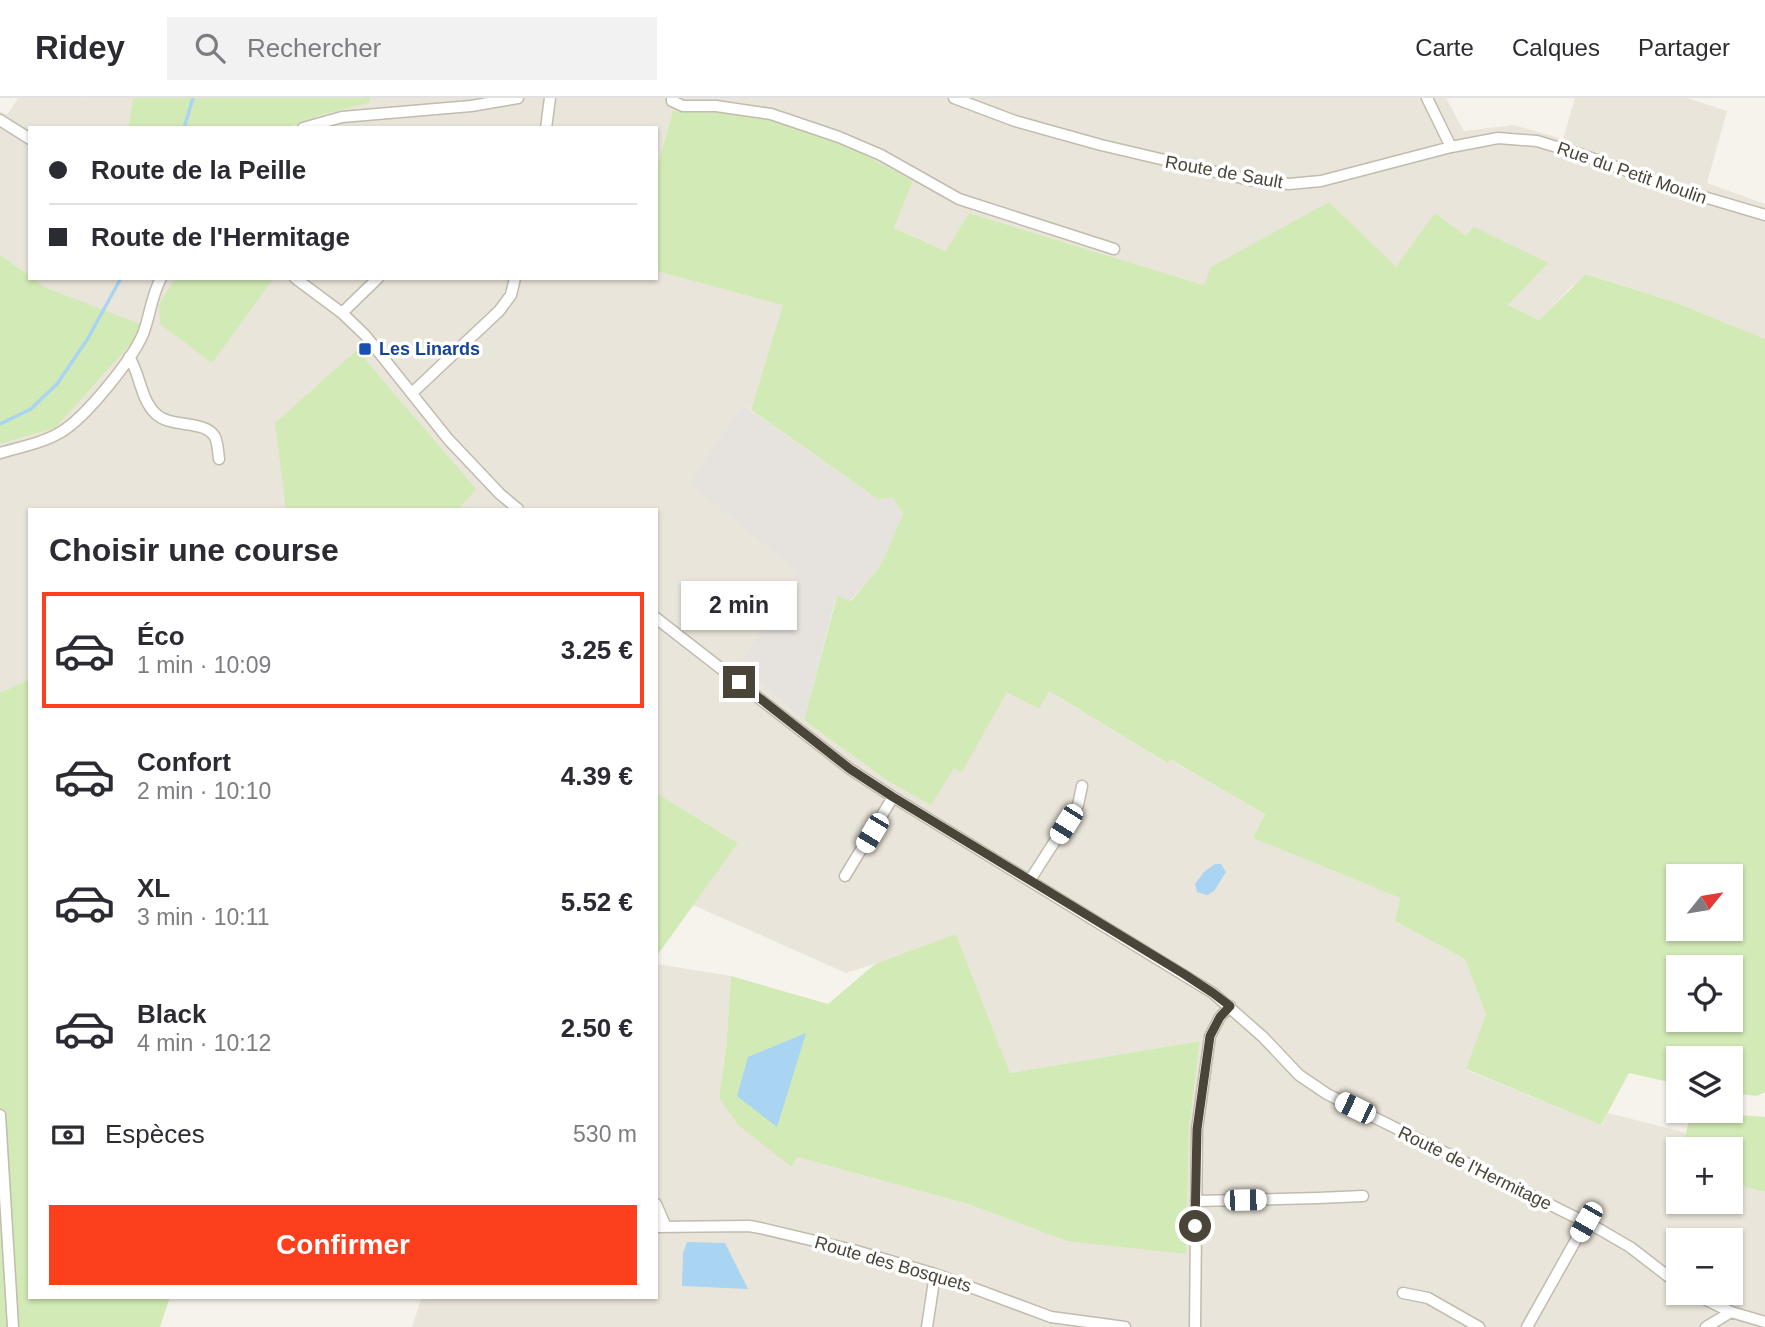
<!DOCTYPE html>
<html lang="fr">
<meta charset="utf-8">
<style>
body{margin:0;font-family:Arial,sans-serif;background:#f2f2f3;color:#2b2b33;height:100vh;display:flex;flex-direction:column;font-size:26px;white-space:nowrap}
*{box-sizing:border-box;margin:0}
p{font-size:23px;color:#7c7c81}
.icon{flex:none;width:38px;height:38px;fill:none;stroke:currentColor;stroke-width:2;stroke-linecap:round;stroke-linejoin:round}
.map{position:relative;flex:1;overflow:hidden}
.sheet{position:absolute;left:28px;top:410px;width:630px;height:791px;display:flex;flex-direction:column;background:#fff;border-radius:0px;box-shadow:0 2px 5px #0004}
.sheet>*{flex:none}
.guide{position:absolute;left:28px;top:28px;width:630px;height:154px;border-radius:0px;box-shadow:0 2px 5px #0004;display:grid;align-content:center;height:154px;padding:0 21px;background:#fff}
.needle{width:46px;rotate:60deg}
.tools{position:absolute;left:1666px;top:766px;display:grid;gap:14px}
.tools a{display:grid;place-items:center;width:77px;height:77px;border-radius:0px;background:#fff;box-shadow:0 2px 5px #0004;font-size:35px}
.end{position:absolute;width:32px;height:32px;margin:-16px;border:9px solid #4b4439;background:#fff;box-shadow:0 0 0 4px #fff}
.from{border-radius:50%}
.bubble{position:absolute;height:49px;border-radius:0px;background:#fff;box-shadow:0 2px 5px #0004;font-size:23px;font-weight:800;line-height:49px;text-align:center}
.car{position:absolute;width:21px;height:42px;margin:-21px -10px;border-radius:9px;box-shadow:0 0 5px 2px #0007;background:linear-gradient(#fff 24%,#345 0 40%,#fff 0 76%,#345 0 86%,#fff 0)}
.guide b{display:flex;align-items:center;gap:24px;height:66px;font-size:26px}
.guide b+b{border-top:2px solid #e1e1e2}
.guide i{width:18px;height:18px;background:#2b2b33}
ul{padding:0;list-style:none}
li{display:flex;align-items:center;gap:21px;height:116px;margin:0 14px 10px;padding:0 7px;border:4px solid transparent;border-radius:0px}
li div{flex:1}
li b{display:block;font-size:26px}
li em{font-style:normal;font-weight:800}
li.selected{border-color:#fc3f1d}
li>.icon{width:63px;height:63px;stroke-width:1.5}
h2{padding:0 21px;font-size:32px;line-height:84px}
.pay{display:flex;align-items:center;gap:18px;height:77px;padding:0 21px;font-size:26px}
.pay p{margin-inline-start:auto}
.cta{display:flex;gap:14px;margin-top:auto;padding:14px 21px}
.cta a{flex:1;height:80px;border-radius:0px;background:#fc3f1d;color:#fff;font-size:28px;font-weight:800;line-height:80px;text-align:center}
header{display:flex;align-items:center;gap:42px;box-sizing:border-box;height:98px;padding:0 35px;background:#fff;border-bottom:2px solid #e1e1e2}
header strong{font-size:33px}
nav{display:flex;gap:38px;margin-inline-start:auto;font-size:24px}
.search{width:490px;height:63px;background:#f2f2f3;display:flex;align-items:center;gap:18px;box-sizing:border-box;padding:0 24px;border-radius:0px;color:#7c7c81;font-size:26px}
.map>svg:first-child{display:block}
.residential{fill:#eae5da;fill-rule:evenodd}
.industrial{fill:#e6e2dd}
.green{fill:#d2eab5;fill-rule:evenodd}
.water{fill:#a9d4f2}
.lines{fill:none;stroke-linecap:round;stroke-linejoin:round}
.stream{stroke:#a9d4f2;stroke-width:3.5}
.minor-casing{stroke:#c2bbae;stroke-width:13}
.minor{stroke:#fff;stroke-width:10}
.route{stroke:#4b4439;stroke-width:9}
.transit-dot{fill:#1a4fb4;stroke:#fff;stroke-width:2.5}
.labels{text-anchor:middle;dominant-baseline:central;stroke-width:7;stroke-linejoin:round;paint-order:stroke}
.street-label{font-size:18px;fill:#4b4439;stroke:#fff}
.transit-label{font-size:18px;font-weight:bold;fill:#164399;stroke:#fff;text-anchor:start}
</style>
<header>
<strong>Ridey</strong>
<div class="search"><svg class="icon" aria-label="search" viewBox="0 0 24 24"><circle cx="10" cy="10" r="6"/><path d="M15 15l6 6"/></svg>Rechercher</div>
<nav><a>Carte</a><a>Calques</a><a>Partager</a></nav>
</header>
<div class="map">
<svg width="1765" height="1229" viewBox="0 0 1765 1229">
<rect width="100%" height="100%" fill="#f6f3ec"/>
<!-- residential -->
<path class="residential" d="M18,0H81L84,1V0H133L128,30H30V178L0,157V13L7,17Z
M371,0H1446L1464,33L1514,27L1563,41L1575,0H1687L1727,13L1707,85L1765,106V241L1677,205L1587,176L1570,190L1539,222L1508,207L1547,165L1467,139L1396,169L1204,187L969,115L947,153L894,130L913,83L673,13L656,72V30H286L321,17L369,5Z
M656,173L784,207L751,312L744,307L798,474L738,568L804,622L885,681L954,669L962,673L1007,593H1049L1166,665L1170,662L1265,716L1253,740L1400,800L1395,823L1465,861L1486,916L1466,972L1602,1027L1608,1015L1687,1035L1682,1052H1678V1104H1731V1085L1765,1094V1229H412L422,1199H656V866L731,878L726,952L719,1000L792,1069L797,1059L968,1106L1066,1143L1189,1031L1200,943L1010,975L956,836L899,858L846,875L693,807L738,745L656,695V411H459L475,391L286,411H30V581L0,595V346L55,330L44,189L33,180H656ZM1678,1143H1731V1195H1678Z"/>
<!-- industrial -->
<path class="industrial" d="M743,307L879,402L892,399L903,416L880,468L850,503L836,499L804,622L738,568L798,474L690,385Z"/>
<!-- green -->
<path class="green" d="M133,0H371L369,5L321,17L286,30H128Z
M673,13L775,17L843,45L913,83L894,130L946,153L969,115L1204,187L1211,169L1329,104L1396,169L1435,115L1466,138L1474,129L1548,165L1508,207L1539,222L1586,176L1677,205L1765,241V994L1757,998L1731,995V961H1678V986L1629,975L1601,1027L1466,971L1486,916L1465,861L1395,823L1400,800L1253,740L1265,716L1171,662L1167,665L1049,593L1039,611L1007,594L962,674L954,670L931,707L885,681L804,622L837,498L851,503L880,468L903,416L892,399L879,402L751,312L783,207L656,173V72ZM1678,779H1731V831H1678ZM1678,870H1731V922H1678Z
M0,157L30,178V180H33L44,189L140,226L136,240L55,330L0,346Z
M175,180H272L273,181L212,265L160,226L159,207Z
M357,252L476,391L459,411H286L275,325Z
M30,581V1199H170L160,1229H0V595Z
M656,695L738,745L656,859Z
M956,836L1010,975L1200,943L1189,1031L1186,1156L1066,1143L968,1106L797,1059L792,1069L738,1027L719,1000L726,952L731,878L828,906L875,866Z
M1691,1013L1765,1019V1094L1731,1085V1052H1682Z"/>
<!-- water -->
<path class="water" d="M1215,766H1221L1226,774L1214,793L1207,797L1197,794L1195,786L1204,774Z
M806,935L777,1029L737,998L748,959Z
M687,1144L725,1145L748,1191L682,1188L683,1155Z"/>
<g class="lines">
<!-- stream -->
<path class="stream" d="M184,30L193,0
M0,326L31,311L57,286L87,242L121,180"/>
<defs>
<path id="minor" d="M672,0V3L683,8H716L771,16L839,39L881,57L959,101L1114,151
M954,0L1015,23L1101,47L1250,82L1289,86L1321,83L1451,49L1498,40L1537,43L1583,57L1677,91L1765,117
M1427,0L1451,49
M0,22L30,41
M303,30L342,19L471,8L518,0
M546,30L550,0
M295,180L342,215L365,237L448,341L500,396L518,411
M342,215L378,180
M129,259C140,275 140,300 155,315C170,331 205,321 215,339C218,346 218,354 219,361
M412,295L499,213L511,197L515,180
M0,355C20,349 43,345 61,334C85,320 132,262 143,236C150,218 151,199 161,180
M656,520L850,671L893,699L1213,895L1263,939L1299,977L1327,996L1599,1131L1630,1149L1678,1186
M845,778L893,699
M1030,782L1078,707L1082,688
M0,1017L13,1229
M1196,1103L1318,1100L1363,1098
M656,1106L666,1129
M656,1129L749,1128L760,1130L853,1152L935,1176L1051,1219L1125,1229
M1403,1195L1428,1200L1479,1229
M1692,1195L1731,1214L1765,1224
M927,1229L935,1176
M1195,1229L1197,1031L1210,938L1220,919L1230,908
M1527,1229L1586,1124
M1706,1229L1731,1214"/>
</defs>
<!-- minor casing -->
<use href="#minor" class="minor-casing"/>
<!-- minor -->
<use href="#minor" class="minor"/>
</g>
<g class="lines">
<!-- route -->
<path class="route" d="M739,584L850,671L893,699L1184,876L1213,895L1230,908L1220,919L1210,938L1197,1031L1195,1128"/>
</g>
<!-- markers -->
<rect class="transit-dot" x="358" y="244" width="14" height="14" rx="3.5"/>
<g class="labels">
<!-- street labels -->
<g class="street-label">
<text transform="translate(1224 74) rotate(10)">Route de Sault</text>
<text transform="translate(1632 75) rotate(19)">Rue du Petit Moulin</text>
<text transform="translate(1475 1070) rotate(26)">Route de l'Hermitage</text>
<text transform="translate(893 1166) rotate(16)">Route des Bosquets</text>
</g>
<!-- transit labels -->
<g class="transit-label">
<text x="379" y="251">Les Linards</text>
</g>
</g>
</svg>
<div class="tools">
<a><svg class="needle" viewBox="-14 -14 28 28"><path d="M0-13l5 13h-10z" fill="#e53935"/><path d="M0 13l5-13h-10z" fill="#7c7c81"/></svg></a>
<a><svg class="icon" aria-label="locate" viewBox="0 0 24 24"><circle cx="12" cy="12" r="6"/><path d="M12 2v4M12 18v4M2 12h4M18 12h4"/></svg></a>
<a><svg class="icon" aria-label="layers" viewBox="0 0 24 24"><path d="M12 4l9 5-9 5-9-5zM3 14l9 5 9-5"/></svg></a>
<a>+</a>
<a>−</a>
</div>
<i class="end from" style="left:1195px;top:1128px"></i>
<i class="end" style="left:739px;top:584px"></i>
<div class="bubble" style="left:681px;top:483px;width:116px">2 min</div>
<i class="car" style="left:1066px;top:726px;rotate:212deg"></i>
<i class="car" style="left:872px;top:735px;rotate:211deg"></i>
<i class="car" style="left:1355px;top:1010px;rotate:296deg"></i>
<i class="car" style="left:1245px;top:1102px;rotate:89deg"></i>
<i class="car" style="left:1586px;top:1124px;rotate:210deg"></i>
<div class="guide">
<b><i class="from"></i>Route de la Peille</b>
<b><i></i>Route de l'Hermitage</b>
</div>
<section class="sheet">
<h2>Choisir une course</h2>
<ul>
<li class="selected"><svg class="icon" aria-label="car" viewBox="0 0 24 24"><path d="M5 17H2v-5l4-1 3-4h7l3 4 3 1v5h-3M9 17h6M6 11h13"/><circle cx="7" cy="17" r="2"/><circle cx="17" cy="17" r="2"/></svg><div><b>Éco</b><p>1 min · 10:09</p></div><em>3.25 €</em></li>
<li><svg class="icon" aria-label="car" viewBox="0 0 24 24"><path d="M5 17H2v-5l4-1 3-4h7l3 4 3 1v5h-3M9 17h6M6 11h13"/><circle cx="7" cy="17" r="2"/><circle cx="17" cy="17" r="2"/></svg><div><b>Confort</b><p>2 min · 10:10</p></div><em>4.39 €</em></li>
<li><svg class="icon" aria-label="car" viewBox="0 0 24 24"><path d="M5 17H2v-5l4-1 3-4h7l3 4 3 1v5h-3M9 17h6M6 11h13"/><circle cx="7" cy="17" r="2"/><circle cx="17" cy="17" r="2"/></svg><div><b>XL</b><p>3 min · 10:11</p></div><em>5.52 €</em></li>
<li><svg class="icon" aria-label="car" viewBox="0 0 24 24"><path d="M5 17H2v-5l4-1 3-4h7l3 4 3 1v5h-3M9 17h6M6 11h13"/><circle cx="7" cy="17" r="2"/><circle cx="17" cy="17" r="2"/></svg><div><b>Black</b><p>4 min · 10:12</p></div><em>2.50 €</em></li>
</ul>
<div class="pay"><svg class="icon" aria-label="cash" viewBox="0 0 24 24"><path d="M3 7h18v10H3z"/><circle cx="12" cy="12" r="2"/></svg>Espèces<p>530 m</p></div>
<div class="cta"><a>Confirmer</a></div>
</section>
</div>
